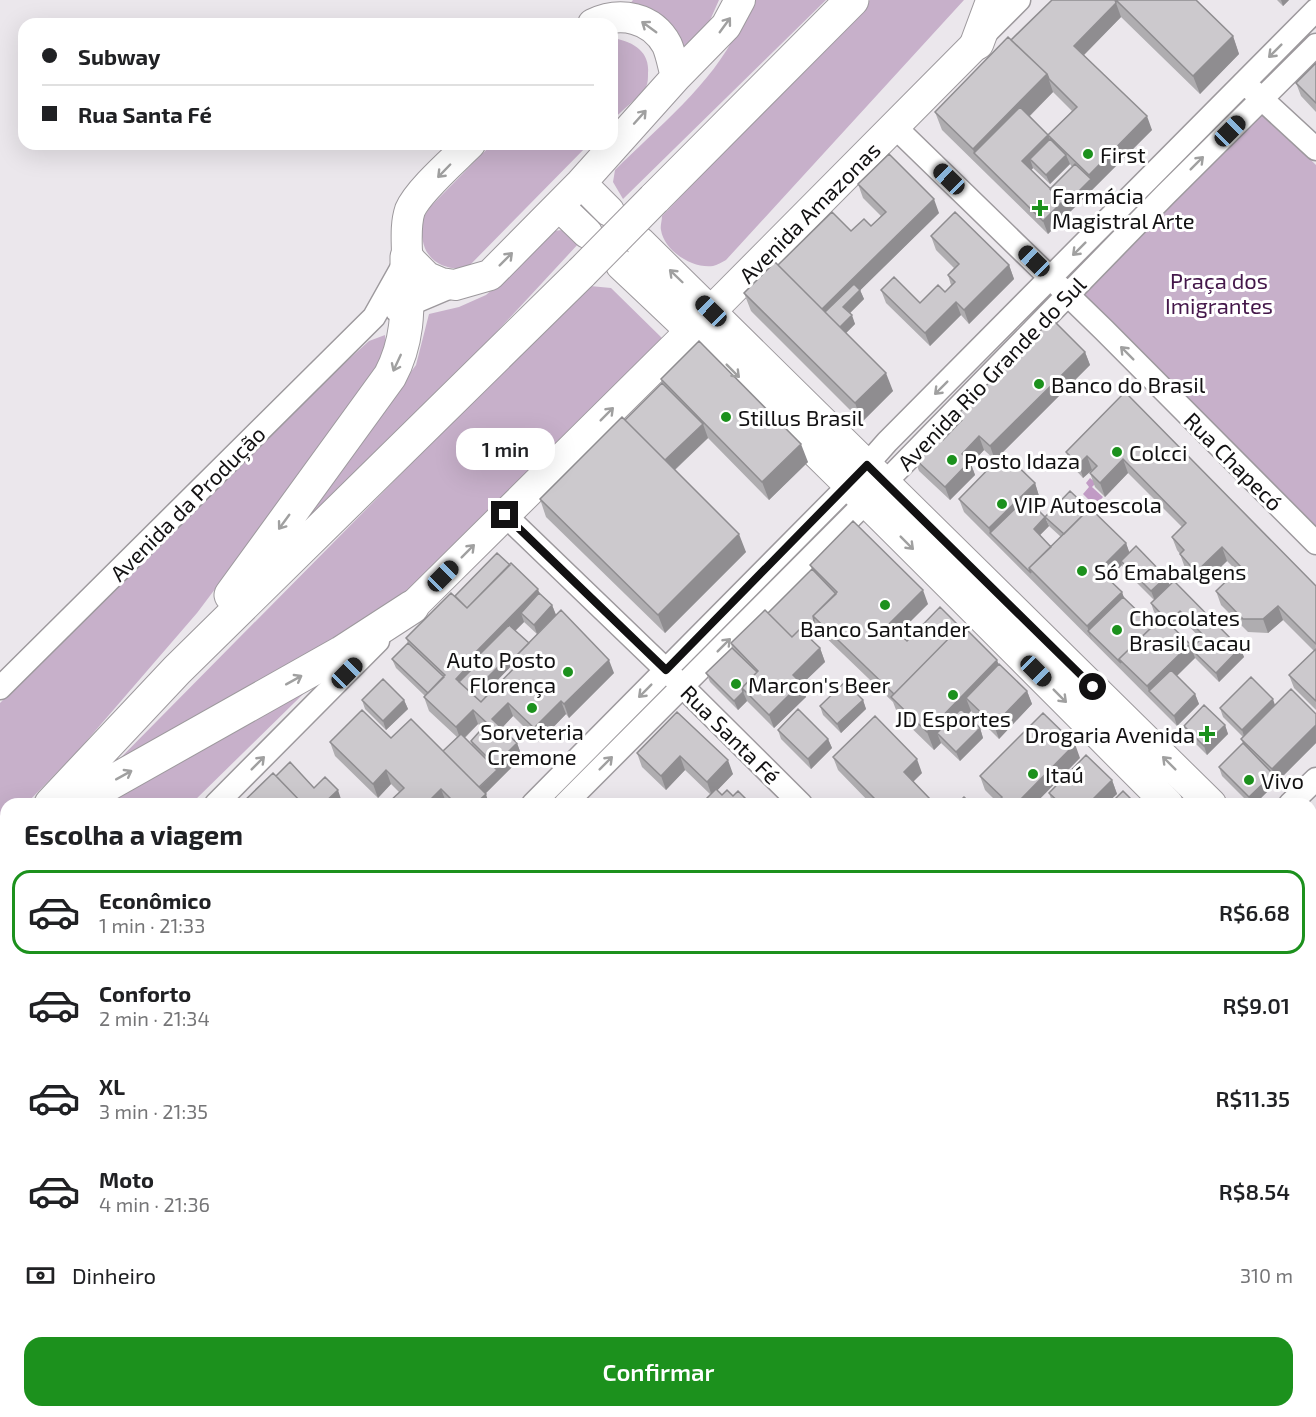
<!DOCTYPE html>
<html lang="pt">
<meta charset="utf-8">
<style>
body{margin:0;font-family:"Exo 2",sans-serif;background:#f6f6f6;color:#202124;height:100vh;display:flex;flex-direction:column;font-size:22px;white-space:nowrap}
*{box-sizing:border-box;margin:0}
p{font-size:20px;color:#757577}
.icon{flex:none;width:33px;height:33px;fill:none;stroke:currentColor;stroke-width:2;stroke-linecap:round;stroke-linejoin:round}
.map{position:relative;flex:1;overflow:hidden}
.drawer{position:absolute;left:0px;top:798px;width:1317px;height:620px;display:flex;flex-direction:column;background:#fff;border-radius:18px 18px 0 0;box-shadow:0 6px 24px #0002}
.drawer>*{flex:none}
.top-card{position:absolute;left:18px;top:18px;width:600px;height:132px;border-radius:18px;box-shadow:0 6px 24px #0002;display:grid;align-content:center;height:132px;padding:0 24px;background:#fff}
.end{position:absolute;width:27px;height:27px;margin:-14px;border:8px solid #121112;background:#fff;box-shadow:0 0 0 3px #fff}
.from{border-radius:50%}
.bubble{position:absolute;height:42px;border-radius:18px;background:#fff;box-shadow:0 6px 24px #0002;font-size:20px;font-weight:600;line-height:42px;text-align:center}
.car{position:absolute;width:18px;height:36px;margin:-18px -9px;border-radius:8px;box-shadow:0 0 4px 2px #0007;background:linear-gradient(#222 24%,#8ab4d8 0 40%,#222 0 76%,#8ab4d8 0 86%,#222 0)}
.top-card b{display:flex;align-items:center;gap:21px;height:57px;font-size:22px}
.top-card b+b{border-top:2px solid #e0e0e0}
.top-card i{width:15px;height:15px;background:#202124}
ul{padding:0;list-style:none}
li{display:flex;align-items:center;gap:18px;height:84px;margin:0 12px 9px;padding:0 12px;border:3px solid transparent;border-radius:18px}
li div{flex:1}
li b{display:block;font-size:22px}
li em{font-style:normal;font-weight:600}
li.active{border-color:#1c911d}
li>.icon{width:54px;height:54px;stroke-width:1.5}
h2{padding:0 24px;font-size:27px;line-height:72px}
.pay{display:flex;align-items:center;gap:15px;height:66px;padding:0 24px;font-size:22px}
.pay p{margin-inline-start:auto}
.action{display:flex;gap:12px;margin-top:auto;padding:12px 24px}
.action a{flex:1;height:69px;border-radius:18px;background:#1c911d;color:#fff;font-size:24px;font-weight:600;line-height:69px;text-align:center}
.map>svg:first-child{display:block}
.green{fill:#c7b0ca}
.water{fill:#c19bc5}
.lines{fill:none;stroke-linecap:round;stroke-linejoin:round}
.minor-casing{stroke:#9d999d;stroke-width:25}
.major-casing{stroke:#9d999d;stroke-width:32}
.highway-casing{stroke:#9d999d;stroke-width:35}
.minor{stroke:#fff;stroke-width:22}
.major{stroke:#fff;stroke-width:30}
.highway{stroke:#fff;stroke-width:33}
.highway-bridge-casing{stroke:#9d999d;stroke-width:35;stroke-linecap:butt}
.highway-bridge{stroke:#fff;stroke-width:33}
.wall{fill:#afadb0;fill-rule:evenodd}
.shaded-wall{fill:#8f8d90}
.building{fill:#ccc9cd;stroke:#8f8d90;stroke-width:1.5}
.oneway{stroke:#a0a0a0}
.route{stroke:#121112;stroke-width:8}
.poi-dot{fill:#1c911d;stroke:#fff;stroke-width:2}
.labels{text-anchor:middle;dominant-baseline:central;stroke-width:6;stroke-linejoin:round;paint-order:stroke}
.poi-label{font-size:22px;fill:#121112;stroke:#fff;text-anchor:start}
.street-label{font-size:22px;fill:#121112;stroke:#fff}
.park-label{font-size:22px;fill:#44174a;stroke:#fff}
</style>
<div class="map">
<svg width="1316" height="1417" viewBox="0 0 1316 1417">
<rect width="100%" height="100%" fill="#ebe7ec"/>
<!-- green -->
<path class="green" d="M633,0H719L707,27L682,53L629,5Z
M748,0H826L623,199L613,182L615,170C656,129 713,83 737,31C741,21 744,10 748,0Z
M870,0H964L726,260C722,262 717,265 713,266C693,269 664,251 661,230C660,226 662,221 662,216Z
M612,38C631,41 650,50 648,73C648,78 648,83 646,87C637,99 622,110 612,121Z
M1260,110L1316,165V526L1082,294Z
M492,144H589L468,267C456,271 438,267 429,255C422,247 422,233 420,223L430,207Z
M562,230L580,242L214,637L416,365L429,314L459,307L486,295L514,271L553,231Z
M590,286L611,288L664,340L191,804H75L412,463Z
M385,335L386,346L376,375L197,613L77,752L26,804H6V824L0,830V703L300,403L369,341Z
M6,873V987L0,993V879Z"/>
<!-- water -->
<path class="water" d="M1090,478L1096,483L1092,487L1103,497L1095,506L1083,494L1089,487L1086,483Z"/>
<g class="lines">
<defs>
<path id="minor" d="M984,35L1019,0
M1251,89L1316,149
M894,126L1104,330L1316,543
M396,310L455,285
M505,515L666,670L801,804
M0,688L374,317L406,260
M216,804L378,641
M533,804L849,485L887,442L1316,10
M565,804L872,496L1165,195L1316,45
M1290,804L1316,779
M0,1021L6,1015
M0,1152L6,1157
M1311,1304L1316,1309
M0,1343L6,1336
M259,1412L265,1417
M642,1412L647,1417
M1030,1412L1035,1417
M681,1417L686,1412"/>
<path id="major" d="M593,24C620,11 652,17 667,45C671,54 673,66 676,77
M470,144C454,160 418,191 410,210C405,225 407,242 407,257L427,277L441,283L455,285L490,275L581,183L676,77L726,26L740,0
M581,183L609,211
M559,206L587,233
M640,242L1211,804
M621,265C808,440 987,623 1168,804
M412,607L711,311L977,43
M1311,901L1316,906
M1311,946L1316,951"/>
<path id="highway" d="M977,43L993,0
M654,199L852,0
M231,595L390,376C411,337 407,300 407,257
M51,804L177,670L582,272
M73,804L341,653L412,607
M0,857L6,851"/>
</defs>
<!-- minor casing -->
<use href="#minor" class="minor-casing"/>
<!-- major casing -->
<use href="#major" class="major-casing"/>
<!-- highway casing -->
<use href="#highway" class="highway-casing"/>
<!-- minor -->
<use href="#minor" class="minor"/>
<!-- major -->
<use href="#major" class="major"/>
<!-- highway -->
<use href="#highway" class="highway"/>
<defs>
<path id="highway-bridge" d="M582,272L654,199"/>
</defs>
<!-- highway-bridge casing -->
<use href="#highway-bridge" class="highway-bridge-casing"/>
<!-- highway-bridge -->
<use href="#highway-bridge" class="highway-bridge"/>
</g>
<!-- wall -->
<path class="wall" d="M1052,0H1196L1233,36L1239,54L1200,94L1121,17L1084,55L1152,130L1048,234L942,130L935,112L1011,40ZM1053,92L1072,111L1048,135L1030,116ZM1070,164L1072,167L1050,189L1031,171L1033,168L1050,184Z
M1277,0H1289L1283,6Z
M1316,63V112L1301,96L1296,83Z
M858,184L939,213L860,290L864,299L850,313L855,324L846,333L893,391L862,422L751,311L744,293L778,265L851,231L871,226L881,216L863,198Z
M931,236L1009,265L1014,279L969,324L961,315L930,346L886,303L881,290L920,303L945,292L951,285L948,275L954,268L936,250Z
M1085,352L1090,365L995,460L984,450L971,464L975,475L950,500L919,471L914,458L943,440L960,422L957,415Z
M661,379L808,462L769,500L708,438L675,470L746,552L665,633L546,517L540,499L625,420L662,383Z
M1125,392L1316,586V710L1294,688L1289,675L1314,651L1283,620L1268,633L1248,632L1221,605L1216,591L1237,571L1227,561L1201,586L1185,568L1180,554L1177,550L1172,537L1182,527L1128,473L1105,497L1095,487L1090,473L1093,471L1092,470L1083,478L1071,465L1066,452Z
M1035,483L1039,496L1032,504L1049,526L1040,535L1051,547L1061,537L1049,526L1045,517L1126,543L1129,552L1166,577L1170,585L1240,648L1244,657L1219,682L1195,658L1177,676L1195,694L1199,704L1177,726L964,512L959,499ZM1122,565L1124,570L1154,600L1151,603L1154,612L1160,618L1153,626L1123,597L1122,592L1109,579ZM1183,620L1201,639L1191,649L1190,644L1174,629Z
M810,565L928,604L898,633L907,641L999,664L1027,691L1032,704L999,739L971,711L967,716L980,728L983,738L960,761L941,743L934,750L898,715L893,702L818,630L810,638L820,648L825,662L801,685L806,697L774,728L747,701L738,710L710,682L706,673L732,648L731,643L768,613L812,569Z
M539,593L552,605L556,615L537,634L524,622L515,631L529,643L614,673L569,718L566,714L539,742L513,716L502,728L517,743L522,757L485,794L489,804H448L446,802L399,792L391,784L378,798L335,756L330,742L391,738L443,751L457,737L429,711L424,697L425,696L396,668L392,659L408,643L406,638L454,596ZM514,663L517,665L492,690L490,688ZM478,724L483,728L471,741L472,745L465,738Z
M362,700H404L408,709L386,730L365,709Z
M863,700L866,709L841,733L823,715L820,706Z
M1275,705L1316,743L1255,804H1250L1222,776L1219,767L1243,743L1241,739L1243,737L1223,717L1220,708Z
M677,712L733,774L717,790L722,795L733,796L751,804H706L705,800L711,795L685,770L666,790L642,767L637,753Z
M1225,725L1228,734L1207,755L1187,735L1184,726Z
M778,730L828,739L832,748L811,769L781,739Z
M833,757L922,773L913,781L930,799L932,804H871L838,770Z
M1080,758L997,802L985,790L980,776Z
M1112,780L1117,794L1106,804H1053L1049,793Z
M1316,819V867L1311,862V824Z
M1311,977L1316,982V1104L1311,1099Z
M6,1025V1128L0,1121V1100L3,1096L0,1093V1026Z
M6,1412H103L101,1413L103,1417H0Z
M300,1412H447L453,1417H305Z
M732,1412H833L835,1417H727Z
M1089,1412H1130L1135,1417H1091Z"/>
<!-- shaded-wall -->
<path class="shaded-wall" d="M1281,0H1289L1283,6Z
M1116,3L1121,17L1079,60L1074,46Z
M1233,36L1239,54L1200,94L1193,76Z
M1047,74L1053,92L984,162L974,153L973,149Z
M1147,116L1152,130L1048,234L1043,221L1063,201L1090,179L1089,175Z
M1048,135L1053,148L1030,159L1033,168L1026,175L1022,161Z
M1066,155L1070,164L1050,184L1046,175Z
M934,199L939,213L829,321L821,310Z
M1009,265L1014,279L969,324L964,310Z
M860,290L864,299L847,316L843,307Z
M956,302L961,315L930,346L925,333Z
M852,315L855,324L840,339L837,329Z
M1085,352L1090,365L995,460L990,446Z
M886,373L893,391L862,422L855,403Z
M703,424L708,438L668,476L663,462Z
M979,436L984,450L971,464L975,475L950,500L945,487L962,454Z
M801,444L808,462L769,500L762,482Z
M1087,456L1092,470L1083,478L1079,464Z
M1123,459L1128,473L1105,497L1100,483Z
M1035,483L1039,496L997,539L990,533L989,528Z
M1045,517L1049,526L1037,538L1034,529Z
M739,534L746,552L665,633L658,615Z
M1126,543L1131,557L1121,561L1122,565L1104,583L1099,570Z
M1222,547L1227,561L1201,586L1196,572Z
M1166,577L1170,586L1155,601L1151,591Z
M538,589L543,603L521,613L524,622L472,674L464,689L456,679L466,662Z
M923,590L928,604L894,638L889,624Z
M1122,592L1127,606L1088,631L1092,640L1087,626Z
M552,605L556,615L537,634L534,625Z
M1278,606L1283,620L1268,633L1263,619Z
M1180,611L1183,620L1172,631L1169,622Z
M814,621L818,630L797,651L794,642Z
M1190,644L1195,658L1155,697L1149,691L1147,686Z
M820,648L825,662L801,685L806,697L774,728L769,715L793,675Z
M1240,648L1244,657L1219,682L1216,673Z
M511,654L514,663L486,692L483,682Z
M609,660L614,673L569,718L564,704Z
M997,660L1004,678L966,698L971,711L944,740L937,733L941,743L934,750L927,732Z
M1027,691L1032,704L999,739L994,725Z
M743,692L747,701L738,710L734,701Z
M1195,694L1199,704L1177,726L1174,716Z
M1273,699L1276,708L1245,739L1242,730Z
M404,700L408,709L386,730L383,721Z
M863,700L866,709L841,733L837,724Z
M561,701L566,714L539,742L534,728Z
M508,703L513,716L497,733L492,719Z
M473,710L478,724L461,741L456,727Z
M1225,725L1228,734L1207,755L1204,746Z
M1316,725V743L1255,804H1252L1249,797L1273,774L1272,769Z
M980,728L983,738L960,761L956,752Z
M828,739L832,748L811,769L808,759Z
M517,743L522,757L481,798L478,789L497,770L495,765Z
M1075,744L1080,758L1035,804H1016Z
M680,756L685,770L666,790L661,776Z
M917,759L922,773L909,786L904,772Z
M728,760L733,774L712,796L707,782Z
M386,770L391,784L378,798L373,784Z
M1112,780L1117,794L1106,804H1088Z
M441,789L446,802L444,804H426Z
M338,790L341,799L336,804H323Z
M486,794L489,804H475Z
M930,799L932,804H925Z
M1316,1035V1053L1311,1058V1040Z
M4,1239L6,1244L0,1250V1243Z
M42,1412H48L50,1417H36Z
M184,1412H187L189,1417H178Z
M549,1412H581L580,1417H543Z
M789,1412H796L798,1417H787L786,1415Z
M800,1412H819L813,1417H802Z
M834,1412L835,1417H829Z
M1111,1412H1130L1124,1417H1109L1108,1415Z"/>
<!-- building -->
<path class="building" d="M1052,0H1115L1116,3L1074,46L1147,116L1089,175L1048,135L1077,107L1049,79L1047,74L1011,40Z
M1116,0H1196L1233,36L1193,76Z
M1008,37L1047,74L973,149L935,112Z
M1316,63V103L1296,83Z
M1020,107L1048,135L1022,161L1063,201L1043,221L974,153Z
M1050,139L1066,155L1046,175L1030,159Z
M889,154L934,199L822,309L778,265L832,212L851,231L864,219L871,226L886,212L858,184Z
M1075,164L1091,179L1064,206L1063,201L1050,189Z
M955,212L1009,265L964,310L956,302L925,333L881,290L894,277L920,303L938,285L945,292L955,282L948,275L959,264L931,236Z
M775,262L886,373L855,403L744,293Z
M854,284L860,290L843,307L852,315L840,327L825,312Z
M1052,319L1085,352L990,446L979,436L962,454L970,461L945,487L914,458L937,434L943,440L962,420L957,415Z
M699,341L801,444L762,482L661,379Z
M662,383L703,424L665,460L625,420Z
M1125,392L1316,586V644L1278,606L1263,619H1243L1216,591L1241,567L1222,547L1196,572L1180,554L1184,550L1172,537L1186,523L1123,459L1100,483L1090,473L1097,466L1087,456L1079,464L1066,452Z
M622,417L739,534L658,615L540,499Z
M1004,453L1035,483L989,528L959,499Z
M1070,491L1089,509L1064,534L1045,517Z
M1026,498L1045,517L1034,529L1051,547L1029,568L1031,573L990,533Z
M1090,508L1126,543L1099,570L1122,592L1087,626L1029,568Z
M853,521L923,590L889,624L907,641L940,607L960,627L894,694L813,616L837,592L810,565Z
M1136,546L1166,577L1151,591L1121,561Z
M497,553L510,565L467,608L455,596Z
M511,563L538,589L466,662L469,665L456,679L481,702L521,661L516,656L561,610L609,660L564,704L561,701L534,728L508,703L492,719L517,743L495,765L471,741L487,723L473,710L456,727L424,697L445,675L406,638L451,593L467,608Z
M812,569L836,594L813,616L814,621L803,632L800,629L792,637L768,613Z
M1174,581L1240,648L1216,673L1191,649L1204,636L1180,611L1169,622L1151,603Z
M539,593L552,605L534,625L521,613Z
M1123,597L1153,626L1119,659L1121,663L1088,631Z
M765,610L792,637L800,629L820,648L793,675L801,683L769,715L742,688L758,671L731,643Z
M1162,617L1190,644L1147,686L1119,659Z
M509,625L529,643L516,656L518,661L511,654L483,682L492,690L481,702L459,682L471,670L469,665Z
M962,625L997,660L927,732L891,697Z
M408,643L444,677L428,693L392,659Z
M732,648L757,672L742,688L743,692L734,701L706,673Z
M1316,649V701L1289,675Z
M999,664L1027,691L994,725L966,698Z
M1171,670L1195,694L1174,716L1149,691Z
M1251,677L1273,699L1242,730L1220,708Z
M383,679L404,700L383,721L362,700Z
M845,682L863,700L837,724L820,706Z
M1291,689L1316,714V725L1272,769L1241,739Z
M1204,705L1225,725L1204,746L1184,726Z
M798,709L828,739L808,759L778,730Z
M961,709L980,728L956,752L937,733Z
M362,710L391,738L411,719L486,794L475,804H456L441,789L426,804H387L404,788L386,770L373,784L330,742Z
M677,712L728,760L707,782L680,756L661,776L637,753Z
M1043,713L1075,744L1016,804H996L1002,797L980,776Z
M875,716L917,759L904,772L930,799L925,804H880L833,757Z
M461,734L497,770L479,787L443,751Z
M1243,743L1273,774L1249,797L1219,767Z
M1086,755L1112,780L1088,804H1061L1049,793Z
M290,762L314,788L325,777L338,790L323,804H303L276,776Z
M273,773L303,804H241Z
M716,789L722,795L727,790L733,796L738,791L751,804H709L705,800Z
M1123,791L1136,804H1110Z
M964,797L972,804H957Z
M1316,819V858L1311,853V824Z
M1311,977L1316,982V1035L1311,1040Z
M6,1025V1082L0,1076V1026Z
M1316,1043V1092L1311,1088V1048Z
M6,1093V1120H3L0,1116V1100Z
M0,1235L4,1239L0,1243Z
M5,1366L6,1367V1412H42L36,1417H0V1371Z
M1313,1374L1316,1377V1395L1313,1398L1316,1400V1417H1279L1274,1412H1311V1376Z
M53,1412H100L102,1414L99,1417H59Z
M113,1412H184L178,1417H107Z
M205,1412H213L218,1417H200Z
M306,1412H344L345,1413L341,1417H324L321,1414L317,1417L312,1412L309,1415Z
M350,1412H447L453,1417H344Z
M497,1412H549L543,1417H491Z
M555,1412H604L607,1415L605,1417H549Z
M732,1412H789L786,1415L788,1417H727Z
M809,1412H834L829,1417H803Z
M1090,1412H1111L1108,1415L1099,1417H1096Z
M1129,1412L1135,1417H1123Z
M1212,1412H1219L1224,1417H1206Z
M485,1413L490,1417H481Z
M1150,1413L1154,1417H1146Z"/>
<!-- one-way arrows -->
<defs><path id="oneway-shaft" d="M-6 0H5M1.5-3L5.5 0L1.5 3" fill="none" stroke-width="1.6" stroke-linecap="round" stroke-linejoin="round" transform="scale(1.5)"/></defs>
<g class="oneway">
<use href="#oneway-shaft" transform="translate(725 25) rotate(-54)"/>
<use href="#oneway-shaft" transform="translate(649 27) rotate(-144)"/>
<use href="#oneway-shaft" transform="translate(1275 51) rotate(135)"/>
<use href="#oneway-shaft" transform="translate(640 117) rotate(-48)"/>
<use href="#oneway-shaft" transform="translate(1197 163) rotate(-45)"/>
<use href="#oneway-shaft" transform="translate(444 171) rotate(134)"/>
<use href="#oneway-shaft" transform="translate(1079 249) rotate(135)"/>
<use href="#oneway-shaft" transform="translate(506 259) rotate(-45)"/>
<use href="#oneway-shaft" transform="translate(676 276) rotate(-136)"/>
<use href="#oneway-shaft" transform="translate(1127 353) rotate(-135)"/>
<use href="#oneway-shaft" transform="translate(397 363) rotate(115)"/>
<use href="#oneway-shaft" transform="translate(733 371) rotate(45)"/>
<use href="#oneway-shaft" transform="translate(941 388) rotate(135)"/>
<use href="#oneway-shaft" transform="translate(607 414) rotate(-45)"/>
<use href="#oneway-shaft" transform="translate(284 522) rotate(126)"/>
<use href="#oneway-shaft" transform="translate(907 543) rotate(45)"/>
<use href="#oneway-shaft" transform="translate(468 551) rotate(-45)"/>
<use href="#oneway-shaft" transform="translate(724 645) rotate(-45)"/>
<use href="#oneway-shaft" transform="translate(294 680) rotate(-29)"/>
<use href="#oneway-shaft" transform="translate(645 691) rotate(135)"/>
<use href="#oneway-shaft" transform="translate(1060 696) rotate(45)"/>
<use href="#oneway-shaft" transform="translate(258 763) rotate(-45)"/>
<use href="#oneway-shaft" transform="translate(606 763) rotate(-45)"/>
<use href="#oneway-shaft" transform="translate(1169 763) rotate(-135)"/>
<use href="#oneway-shaft" transform="translate(124 775) rotate(-29)"/>
</g>
<g class="lines">
<!-- route -->
<path class="route" d="M505,515L666,670L867,465L1093,687"/>
</g>
<!-- markers -->
<g class="poi-dot">
<circle cx="1088" cy="154" r="6"/>
<path d="M1037 199h6v6h6v6h-6v6h-6v-6h-6v-6h6z"/>
<circle cx="1039" cy="384" r="6"/>
<circle cx="726" cy="417" r="6"/>
<circle cx="1117" cy="452" r="6"/>
<circle cx="952" cy="460" r="6"/>
<circle cx="1002" cy="504" r="6"/>
<circle cx="1082" cy="571" r="6"/>
<circle cx="885" cy="605" r="6"/>
<circle cx="1117" cy="630" r="6"/>
<circle cx="568" cy="672" r="6"/>
<circle cx="736" cy="684" r="6"/>
<circle cx="953" cy="695" r="6"/>
<circle cx="532" cy="708" r="6"/>
<path d="M1204 725h6v6h6v6h-6v6h-6v-6h-6v-6h6z"/>
<circle cx="1033" cy="774" r="6"/>
<circle cx="1249" cy="780" r="6"/>
</g>
<g class="labels">
<!-- poi labels -->
<g class="poi-label">
<text x="1100" y="154">First</text>
<text x="1052" y="195">Farmácia<tspan x="1052" dy="25">Magistral Arte</tspan></text>
<text x="1051" y="384">Banco do Brasil</text>
<text x="738" y="417">Stillus Brasil</text>
<text x="1129" y="452">Colcci</text>
<text x="964" y="460">Posto Idaza</text>
<text x="1014" y="504">VIP Autoescola</text>
<text x="1094" y="571">Só Emabalgens</text>
<text x="1129" y="617">Chocolates<tspan x="1129" dy="25">Brasil Cacau</tspan></text>
<text x="885" y="628" text-anchor="middle">Banco Santander</text>
<text x="556" y="659" text-anchor="end">Auto Posto<tspan x="556" dy="25">Florença</tspan></text>
<text x="748" y="684">Marcon's Beer</text>
<text x="953" y="718" text-anchor="middle">JD Esportes</text>
<text x="532" y="731" text-anchor="middle">Sorveteria<tspan x="532" dy="25">Cremone</tspan></text>
<text x="1195" y="734" text-anchor="end">Drogaria Avenida</text>
<text x="1045" y="774">Itaú</text>
<text x="1261" y="780">Vivo</text>
</g>
<!-- street labels -->
<g class="street-label">
<text transform="translate(809 212) rotate(-45)">Avenida Amazonas</text>
<text transform="translate(991 373) rotate(-46)">Avenida Rio Grande do Sul</text>
<text transform="translate(1234 461) rotate(45)">Rua Chapecó</text>
<text transform="translate(187 503) rotate(-45)">Avenida da Produção</text>
<text transform="translate(731 734) rotate(45)">Rua Santa Fé</text>
</g>
<!-- park labels -->
<g class="park-label">
<text x="1219" y="280">Praça dos<tspan x="1219" dy="25">Imigrantes</tspan></text>
</g>
</g>
</svg>
<i class="end from" style="left:1093px;top:687px"></i>
<i class="end" style="left:505px;top:515px"></i>
<div class="bubble" style="left:456px;top:428px;width:99px">1 min</div>
<i class="car" style="left:1230px;top:131px;rotate:45deg"></i>
<i class="car" style="left:949px;top:179px;rotate:314deg"></i>
<i class="car" style="left:1034px;top:261px;rotate:314deg"></i>
<i class="car" style="left:711px;top:311px;rotate:314deg"></i>
<i class="car" style="left:443px;top:576px;rotate:45deg"></i>
<i class="car" style="left:1036px;top:671px;rotate:135deg"></i>
<i class="car" style="left:347px;top:673px;rotate:45deg"></i>
<div class="top-card">
<b><i class="from"></i>Subway</b>
<b><i></i>Rua Santa Fé</b>
</div>
<section class="drawer">
<h2>Escolha a viagem</h2>
<ul>
<li class="active"><svg class="icon" aria-label="car" viewBox="0 0 24 24"><path d="M5 17H2v-5l4-1 3-4h7l3 4 3 1v5h-3M9 17h6M6 11h13"/><circle cx="7" cy="17" r="2"/><circle cx="17" cy="17" r="2"/></svg><div><b>Econômico</b><p>1 min · 21:33</p></div><em>R$6.68</em></li>
<li><svg class="icon" aria-label="car" viewBox="0 0 24 24"><path d="M5 17H2v-5l4-1 3-4h7l3 4 3 1v5h-3M9 17h6M6 11h13"/><circle cx="7" cy="17" r="2"/><circle cx="17" cy="17" r="2"/></svg><div><b>Conforto</b><p>2 min · 21:34</p></div><em>R$9.01</em></li>
<li><svg class="icon" aria-label="car" viewBox="0 0 24 24"><path d="M5 17H2v-5l4-1 3-4h7l3 4 3 1v5h-3M9 17h6M6 11h13"/><circle cx="7" cy="17" r="2"/><circle cx="17" cy="17" r="2"/></svg><div><b>XL</b><p>3 min · 21:35</p></div><em>R$11.35</em></li>
<li><svg class="icon" aria-label="car" viewBox="0 0 24 24"><path d="M5 17H2v-5l4-1 3-4h7l3 4 3 1v5h-3M9 17h6M6 11h13"/><circle cx="7" cy="17" r="2"/><circle cx="17" cy="17" r="2"/></svg><div><b>Moto</b><p>4 min · 21:36</p></div><em>R$8.54</em></li>
</ul>
<div class="pay"><svg class="icon" aria-label="cash" viewBox="0 0 24 24"><path d="M3 7h18v10H3z"/><circle cx="12" cy="12" r="2"/></svg>Dinheiro<p>310 m</p></div>
<div class="action"><a>Confirmar</a></div>
</section>
</div>
